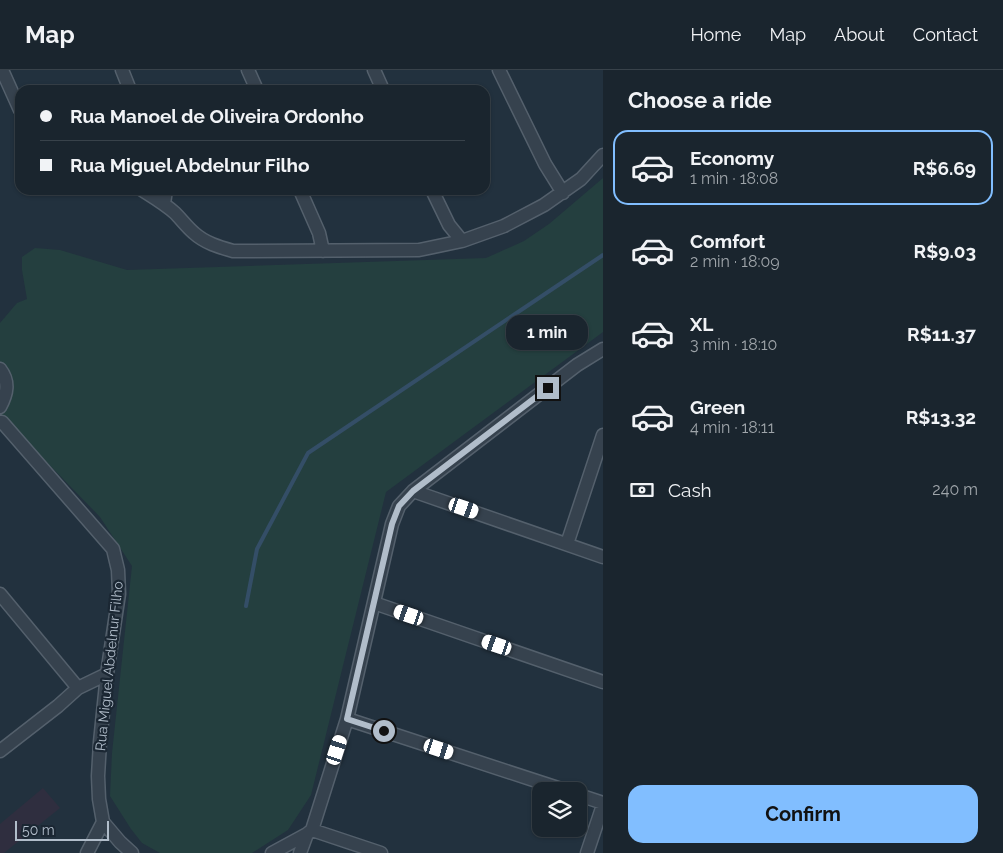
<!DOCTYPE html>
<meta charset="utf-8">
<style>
body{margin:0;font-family:Raleway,sans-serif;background:#232d36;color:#f1f3f6;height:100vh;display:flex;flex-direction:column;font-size:19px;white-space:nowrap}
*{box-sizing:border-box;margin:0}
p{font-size:16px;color:#9fa5aa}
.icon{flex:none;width:28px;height:28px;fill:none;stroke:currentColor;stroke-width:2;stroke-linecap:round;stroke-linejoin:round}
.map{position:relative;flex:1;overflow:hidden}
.details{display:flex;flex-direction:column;background:#1a252e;width:400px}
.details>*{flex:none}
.hud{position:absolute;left:15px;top:15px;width:475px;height:110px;border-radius:15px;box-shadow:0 1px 4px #0004,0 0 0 1px #38424a;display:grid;align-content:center;height:110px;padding:0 25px;background:#1a252e}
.controls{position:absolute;left:532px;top:712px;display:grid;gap:10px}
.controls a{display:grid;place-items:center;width:55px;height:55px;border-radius:10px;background:#1a252e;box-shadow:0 1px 4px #0004,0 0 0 1px #38424a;font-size:25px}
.scale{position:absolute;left:15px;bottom:12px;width:94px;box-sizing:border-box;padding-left:5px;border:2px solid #b1bdca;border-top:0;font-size:14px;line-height:18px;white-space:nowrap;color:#b1bdca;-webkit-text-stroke:4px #1b2733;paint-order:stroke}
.end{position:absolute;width:22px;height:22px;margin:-11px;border:6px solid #b1bdca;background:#111;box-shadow:0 0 0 2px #111}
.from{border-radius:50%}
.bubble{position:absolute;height:35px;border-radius:15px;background:#1a252e;box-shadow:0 1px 4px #0004,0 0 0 1px #38424a;font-size:16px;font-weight:700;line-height:35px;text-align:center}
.car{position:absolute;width:15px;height:30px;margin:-15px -8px;border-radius:6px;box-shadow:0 0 4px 1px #0007;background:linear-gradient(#fff 24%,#345 0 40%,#fff 0 76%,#345 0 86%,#fff 0)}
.hud b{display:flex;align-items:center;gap:18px;height:48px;font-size:19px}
.hud b+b{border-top:1px solid #38424a}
.hud i{width:12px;height:12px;background:#f1f3f6}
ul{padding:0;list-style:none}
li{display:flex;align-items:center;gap:15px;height:75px;margin:0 10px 8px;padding:0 15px;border:2px solid transparent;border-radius:15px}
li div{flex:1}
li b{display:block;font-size:19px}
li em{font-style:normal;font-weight:700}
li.on{border-color:#81beff}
li>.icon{width:45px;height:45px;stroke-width:1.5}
h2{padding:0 25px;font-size:22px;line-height:60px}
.pay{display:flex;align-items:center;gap:12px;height:55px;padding:0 25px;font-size:19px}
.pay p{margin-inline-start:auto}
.primary-button{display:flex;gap:10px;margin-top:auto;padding:10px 25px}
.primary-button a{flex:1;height:58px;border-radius:15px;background:#81beff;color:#111;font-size:20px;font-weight:700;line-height:58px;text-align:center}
header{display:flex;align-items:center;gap:30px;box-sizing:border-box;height:70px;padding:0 25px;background:#1a252e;border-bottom:1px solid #38424a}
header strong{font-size:24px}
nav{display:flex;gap:28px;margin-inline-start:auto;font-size:18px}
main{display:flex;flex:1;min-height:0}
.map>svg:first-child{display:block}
.medical{fill:#2f2e3f}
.green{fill:#243f3f}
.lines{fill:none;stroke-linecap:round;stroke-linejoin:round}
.stream{stroke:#344e67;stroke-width:4}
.minor-casing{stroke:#54606c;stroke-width:15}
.minor{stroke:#36424e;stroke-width:12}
.route{stroke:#b1bdca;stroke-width:6}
.labels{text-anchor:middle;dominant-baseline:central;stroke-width:4.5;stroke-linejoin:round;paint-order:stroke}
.street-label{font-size:14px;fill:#b1bdca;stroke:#1b2733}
</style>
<header>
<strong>Map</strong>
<nav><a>Home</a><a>Map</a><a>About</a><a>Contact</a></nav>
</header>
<main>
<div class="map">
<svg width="603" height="783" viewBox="0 0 603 783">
<rect width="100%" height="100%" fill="#22313e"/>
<!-- medical -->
<path class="medical" d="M43,718L60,738L4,783H0V754Z"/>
<!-- green -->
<path class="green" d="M603,108V262L386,422L311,725L288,760L252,783H160L142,773L131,759L110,726L112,683L132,496L100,447L0,344V253L17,233L27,229L22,200V187L35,178L60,180L127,200L486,188L524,171L549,154Z"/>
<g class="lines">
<!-- stream -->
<path class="stream" d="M246,536L257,479L308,383L603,185"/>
<defs>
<path id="minor" d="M2,0L20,40
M122,0L130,20
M248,0L257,20
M374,0L383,20
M499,0L545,94L563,123
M142,120C153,127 165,134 175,143C181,149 187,157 194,163C205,173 219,177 233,181L419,180L462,171L504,156L544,135L581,109L603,85
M300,120L319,163L323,181
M432,120L449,155L462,171
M164,134L166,120
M0,299C10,312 7,324 0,337
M0,352H2L113,479L118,500L119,524L107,604L100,672L98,706L99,729L103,752L120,772L132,783
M413,421L603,487
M567,474L603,365
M0,524L78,618
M374,533L603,612
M347,649L567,721
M0,681L58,636L78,618L107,604
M579,725L603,733
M312,760L381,783
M87,783L103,752
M272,783L307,764
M300,783L307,764L312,760L347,649L392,454L399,436L413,421L577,295L603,279
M587,783L603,735"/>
</defs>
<!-- minor casing -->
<use href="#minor" class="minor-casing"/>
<!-- minor -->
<use href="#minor" class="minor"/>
</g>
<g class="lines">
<!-- route -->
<path class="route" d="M384,661L347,649L392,454L399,436L413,421L548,318"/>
</g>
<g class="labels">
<!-- street labels -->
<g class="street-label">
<text transform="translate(109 596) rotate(-84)">Rua Miguel Abdelnur Filho</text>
</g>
</g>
</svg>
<div class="controls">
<a><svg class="icon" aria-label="layers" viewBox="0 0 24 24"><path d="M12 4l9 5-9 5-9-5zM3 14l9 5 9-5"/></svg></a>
</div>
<div class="scale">50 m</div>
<i class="end from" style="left:384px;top:661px"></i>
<i class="end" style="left:548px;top:318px"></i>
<div class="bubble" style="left:506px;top:245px;width:82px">1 min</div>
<i class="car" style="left:464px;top:438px;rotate:109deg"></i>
<i class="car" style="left:409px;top:545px;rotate:289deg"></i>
<i class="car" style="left:497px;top:575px;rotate:289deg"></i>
<i class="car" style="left:439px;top:679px;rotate:108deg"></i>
<i class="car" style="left:337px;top:680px;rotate:18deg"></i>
<div class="hud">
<b><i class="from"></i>Rua Manoel de Oliveira Ordonho</b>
<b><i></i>Rua Miguel Abdelnur Filho</b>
</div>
</div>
<section class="details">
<h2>Choose a ride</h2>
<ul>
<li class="on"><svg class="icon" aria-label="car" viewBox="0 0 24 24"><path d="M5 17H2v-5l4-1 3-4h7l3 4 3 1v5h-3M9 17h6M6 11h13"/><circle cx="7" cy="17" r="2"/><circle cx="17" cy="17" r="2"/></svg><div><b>Economy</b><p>1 min · 18:08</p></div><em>R$6.69</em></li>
<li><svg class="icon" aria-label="car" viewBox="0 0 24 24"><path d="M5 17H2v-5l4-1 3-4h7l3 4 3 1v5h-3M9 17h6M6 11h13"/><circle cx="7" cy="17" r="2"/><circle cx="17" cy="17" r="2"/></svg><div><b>Comfort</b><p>2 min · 18:09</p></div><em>R$9.03</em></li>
<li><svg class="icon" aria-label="car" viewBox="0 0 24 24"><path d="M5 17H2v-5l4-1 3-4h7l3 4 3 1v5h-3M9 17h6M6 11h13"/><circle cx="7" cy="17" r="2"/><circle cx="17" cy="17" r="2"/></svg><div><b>XL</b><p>3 min · 18:10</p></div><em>R$11.37</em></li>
<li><svg class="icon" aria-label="car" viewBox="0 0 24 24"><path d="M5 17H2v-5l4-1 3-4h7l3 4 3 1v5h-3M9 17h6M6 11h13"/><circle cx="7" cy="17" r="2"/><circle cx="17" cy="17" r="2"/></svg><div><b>Green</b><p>4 min · 18:11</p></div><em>R$13.32</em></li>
</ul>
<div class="pay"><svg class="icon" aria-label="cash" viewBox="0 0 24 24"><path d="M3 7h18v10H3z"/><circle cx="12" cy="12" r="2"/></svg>Cash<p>240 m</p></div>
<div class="primary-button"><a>Confirm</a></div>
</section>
</main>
